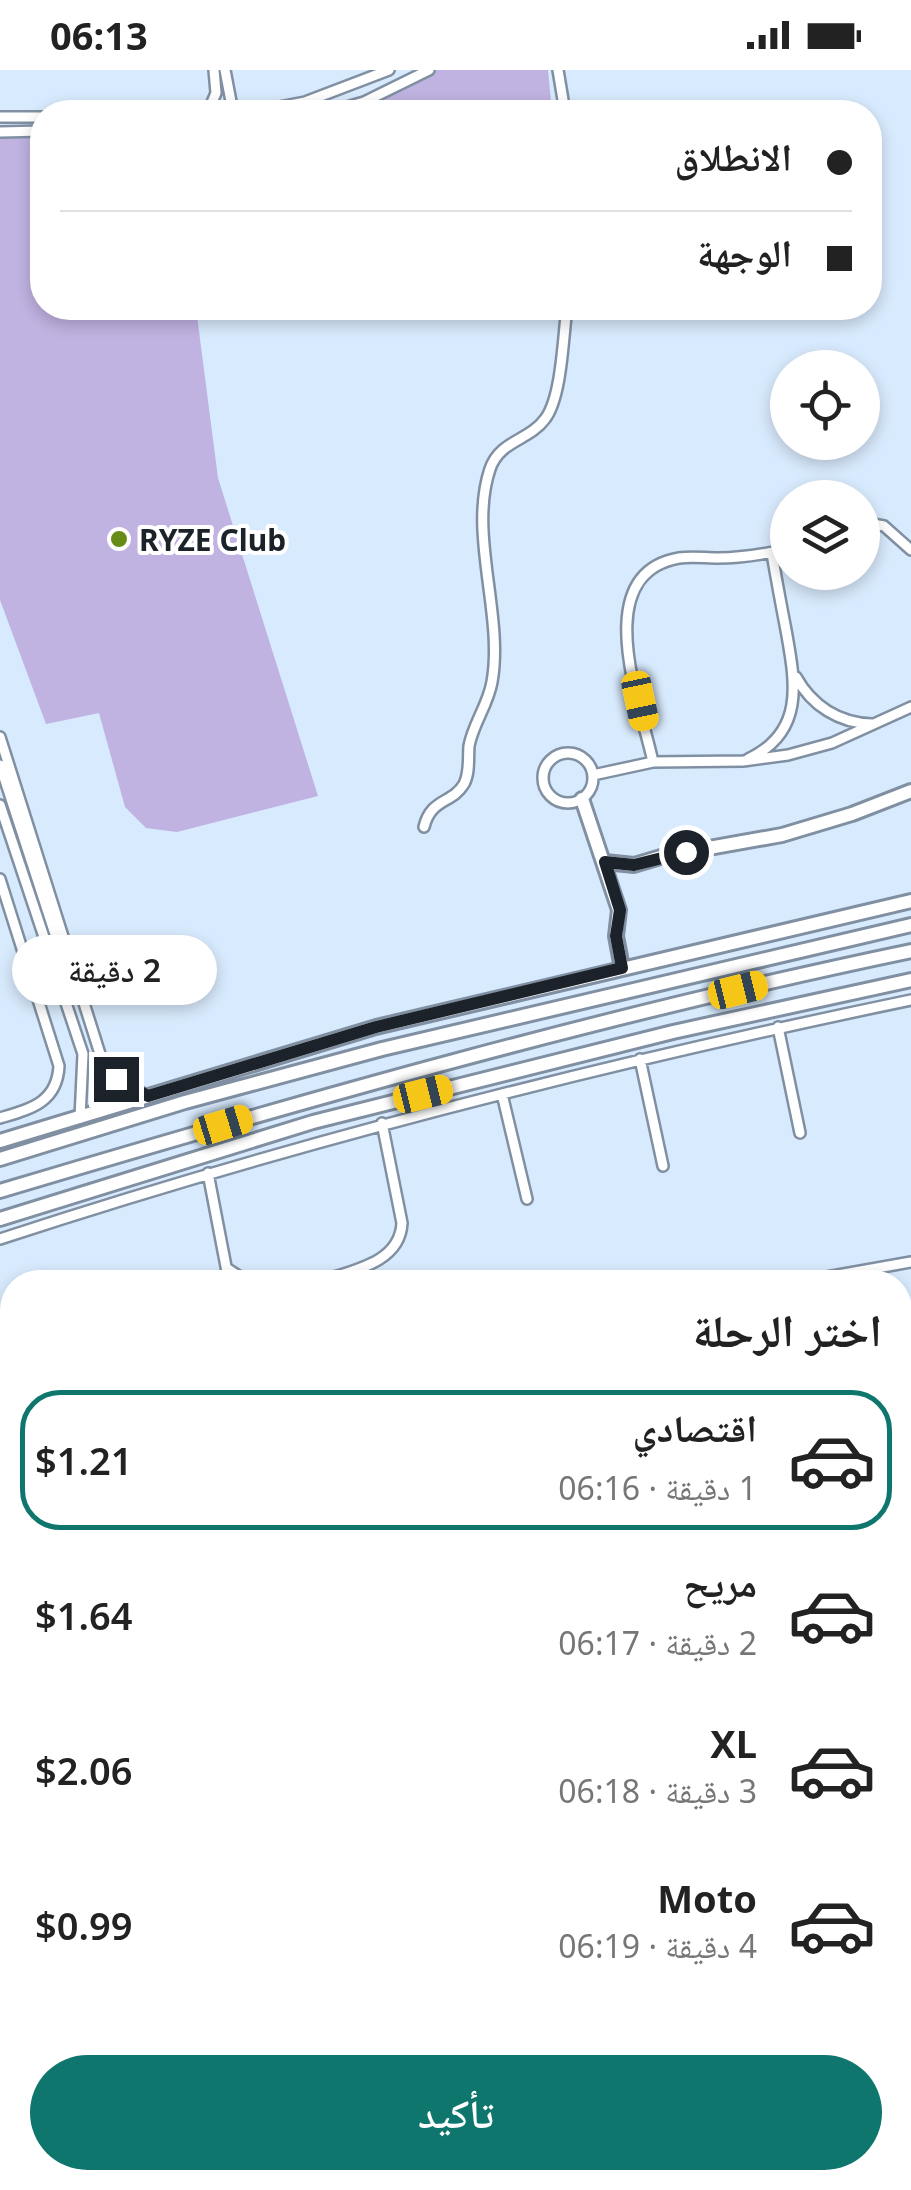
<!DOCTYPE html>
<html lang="ar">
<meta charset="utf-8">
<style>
body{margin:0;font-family:"Noto Sans","Noto Naskh Arabic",sans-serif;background:#f2f2f2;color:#222;direction:rtl;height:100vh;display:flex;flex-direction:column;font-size:38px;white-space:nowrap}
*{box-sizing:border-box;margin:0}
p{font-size:32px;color:#767676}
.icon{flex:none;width:55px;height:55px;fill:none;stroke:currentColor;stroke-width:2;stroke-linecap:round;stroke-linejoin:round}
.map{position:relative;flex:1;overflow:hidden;direction:ltr}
.details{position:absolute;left:0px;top:1200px;width:912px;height:920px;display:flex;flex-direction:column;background:#fff;border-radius:40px 40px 0 0;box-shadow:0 5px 15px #0003;direction:rtl}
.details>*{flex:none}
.hud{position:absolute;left:30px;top:30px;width:852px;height:220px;border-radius:40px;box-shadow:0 5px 15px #0003;direction:rtl;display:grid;align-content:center;height:220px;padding:0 30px;background:#fff}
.buttons{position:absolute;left:770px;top:280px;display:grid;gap:20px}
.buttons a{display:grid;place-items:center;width:110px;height:110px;border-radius:50%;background:#fff;box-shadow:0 5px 15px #0003;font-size:50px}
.end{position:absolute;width:45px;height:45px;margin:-22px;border:12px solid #1b2229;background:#fff;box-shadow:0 0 0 5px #fff}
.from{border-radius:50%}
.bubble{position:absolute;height:70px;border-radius:35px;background:#fff;box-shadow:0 5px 15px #0003;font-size:32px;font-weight:600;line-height:70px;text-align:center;direction:rtl}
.car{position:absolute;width:30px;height:60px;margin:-30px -15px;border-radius:12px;box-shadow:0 0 8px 2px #0007;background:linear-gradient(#f5c518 24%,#345 0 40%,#f5c518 0 76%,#345 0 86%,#f5c518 0)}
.hud b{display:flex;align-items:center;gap:35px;height:95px;font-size:38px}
.hud b+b{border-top:2px solid #e0e0e0}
.hud i{width:25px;height:25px;background:#222}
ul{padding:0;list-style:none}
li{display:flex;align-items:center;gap:30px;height:140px;margin:0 20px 15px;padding:0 10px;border:5px solid transparent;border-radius:40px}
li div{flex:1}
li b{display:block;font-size:38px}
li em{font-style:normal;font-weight:600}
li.selected{border-color:#0f766e}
li>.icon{width:90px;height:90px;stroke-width:1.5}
h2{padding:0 30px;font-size:45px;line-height:120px}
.primary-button{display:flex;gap:20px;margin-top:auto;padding:20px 30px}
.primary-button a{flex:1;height:115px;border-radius:60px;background:#0f766e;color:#fff;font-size:40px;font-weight:600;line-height:115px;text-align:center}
.status{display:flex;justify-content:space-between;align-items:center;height:70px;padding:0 50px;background:#fff;direction:ltr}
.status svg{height:28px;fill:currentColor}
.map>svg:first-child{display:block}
.green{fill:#c0b2e1}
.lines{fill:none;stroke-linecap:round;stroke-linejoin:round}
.street-casing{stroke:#8090a2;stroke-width:14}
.secondary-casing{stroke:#8090a2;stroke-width:18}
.street{stroke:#fff;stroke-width:9}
.secondary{stroke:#fff;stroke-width:12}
.route{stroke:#1b2229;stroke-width:12}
.poi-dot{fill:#668c15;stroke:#fff;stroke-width:4}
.labels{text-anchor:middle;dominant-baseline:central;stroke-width:8;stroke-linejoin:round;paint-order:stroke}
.poi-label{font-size:30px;font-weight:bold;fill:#1b2229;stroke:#fff;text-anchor:start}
</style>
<div class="status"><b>06:13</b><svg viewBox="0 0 49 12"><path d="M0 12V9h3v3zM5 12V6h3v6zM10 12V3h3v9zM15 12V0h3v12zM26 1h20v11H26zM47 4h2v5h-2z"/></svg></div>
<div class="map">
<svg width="911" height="2120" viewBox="0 0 911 2120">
<rect width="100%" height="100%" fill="#d8eafd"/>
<!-- green -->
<path class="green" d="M415,0H548L552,42H313L363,29Z
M0,68H42V238H196L218,408L318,726L177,762L146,758L125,737L99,643L46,654L0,530Z"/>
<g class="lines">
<defs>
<path id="street" d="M225,0L233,42
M558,0L565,42
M208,42L216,23L214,0
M253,42L305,32L389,0
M329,42L364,32L429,0
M0,47H42
M0,62L42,61
M862,452L884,456L911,480
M796,607C812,636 839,653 872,654
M0,667L101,987L116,1009L146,1025
M543 708a25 25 0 1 1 50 0a25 25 0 1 1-50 0Z
M748,689C806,662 795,611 786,560C781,534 776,508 772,483
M653,692C641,635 588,504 679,488C692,486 705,488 718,488C742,488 765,484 788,479
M0,695L69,907
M593,705L653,692L743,691L788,685L832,673L911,637
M0,735L83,984L80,1048
M424,757C431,728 452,734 464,714C470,703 468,688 469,676C473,654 488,635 492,612C504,545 468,464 490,399C500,370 529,371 545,349C562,327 563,266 567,238
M0,809L59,996C57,1033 30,1039 0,1048
M778,957L800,1063
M640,989L663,1096
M502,1024L527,1129
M208,1103L229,1212
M0,1169C299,1071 603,994 911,930
M228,1199L248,1212
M318,1212C350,1201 400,1194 402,1153L382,1053
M798,1212L911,1192
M900,1246L908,1244
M0,1299L12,1337
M900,1374L907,1409
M900,1553L911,1551
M900,1650L911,1642
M0,1815L12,1843
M900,2036L911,2017
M0,2084L12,2106
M14,2108L21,2120
M140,2108L146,2118
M261,2108L271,2120
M875,2108L885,2120
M236,2113L253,2120
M343,2120L375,2108"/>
<path id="secondary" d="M582,729L619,840L616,866L622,898
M605,792L634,795L664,786L782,765L852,744L911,721
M0,1071L376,957L911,831
M0,1089L185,1032L382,979L911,855
M0,1121C301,1031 603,945 911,881
M0,1149L313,1052L673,962L911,910
M900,1437L911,1434
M900,1454L911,1452
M900,1482L911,1480
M900,1510L911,1507
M0,1679L12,1675
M0,1703L12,1698
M0,1730L12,1725
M0,1759L12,1754
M745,2108L760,2120
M769,2108L782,2120
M200,2120L215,2108
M224,2120L241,2108"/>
</defs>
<!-- street casing -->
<use href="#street" class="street-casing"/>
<!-- secondary casing -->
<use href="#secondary" class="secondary-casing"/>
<!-- street -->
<use href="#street" class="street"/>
<!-- secondary -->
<use href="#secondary" class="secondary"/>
</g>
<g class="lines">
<!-- route -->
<path class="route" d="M116,1009L148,1026L376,957L622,898L616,866L620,840L605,792L634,795L686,782"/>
</g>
<!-- markers -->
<circle class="poi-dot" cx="119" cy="469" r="10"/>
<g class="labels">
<!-- poi labels -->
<g class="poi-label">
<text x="139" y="469">RYZE Club</text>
</g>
</g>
</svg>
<div class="buttons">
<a><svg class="icon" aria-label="locate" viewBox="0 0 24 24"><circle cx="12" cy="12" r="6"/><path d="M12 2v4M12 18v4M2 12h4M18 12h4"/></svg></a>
<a><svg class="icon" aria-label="layers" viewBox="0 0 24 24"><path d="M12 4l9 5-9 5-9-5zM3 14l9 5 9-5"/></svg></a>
</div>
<i class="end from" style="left:686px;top:782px"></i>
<i class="end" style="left:116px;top:1009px"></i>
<div class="bubble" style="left:12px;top:865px;width:205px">2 دقيقة</div>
<i class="car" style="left:640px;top:631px;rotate:168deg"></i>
<i class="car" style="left:738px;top:920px;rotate:76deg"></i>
<i class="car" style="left:423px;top:1024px;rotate:76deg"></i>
<i class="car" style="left:223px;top:1055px;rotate:73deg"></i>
<div class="hud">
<b><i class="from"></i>الانطلاق</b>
<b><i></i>الوجهة</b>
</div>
<section class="details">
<h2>اختر الرحلة</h2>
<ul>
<li class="selected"><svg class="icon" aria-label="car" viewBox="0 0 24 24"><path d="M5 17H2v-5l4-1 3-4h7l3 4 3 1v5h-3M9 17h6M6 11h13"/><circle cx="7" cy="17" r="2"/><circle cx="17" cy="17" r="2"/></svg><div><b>اقتصادي</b><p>1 دقيقة · 06:16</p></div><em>$1.21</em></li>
<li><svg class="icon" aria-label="car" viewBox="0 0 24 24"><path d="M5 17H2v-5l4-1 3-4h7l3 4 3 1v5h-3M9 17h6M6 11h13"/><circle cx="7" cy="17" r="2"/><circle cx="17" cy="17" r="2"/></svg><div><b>مريح</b><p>2 دقيقة · 06:17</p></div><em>$1.64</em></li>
<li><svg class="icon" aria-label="car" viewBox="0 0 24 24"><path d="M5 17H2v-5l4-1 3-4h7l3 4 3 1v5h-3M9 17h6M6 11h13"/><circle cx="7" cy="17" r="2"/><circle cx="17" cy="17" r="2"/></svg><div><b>XL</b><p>3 دقيقة · 06:18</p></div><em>$2.06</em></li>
<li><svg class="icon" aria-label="car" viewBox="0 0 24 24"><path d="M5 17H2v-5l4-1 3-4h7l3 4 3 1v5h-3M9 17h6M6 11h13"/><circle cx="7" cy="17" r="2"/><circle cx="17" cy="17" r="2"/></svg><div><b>Moto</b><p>4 دقيقة · 06:19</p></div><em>$0.99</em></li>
</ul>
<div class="primary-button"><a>تأكيد</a></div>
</section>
</div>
